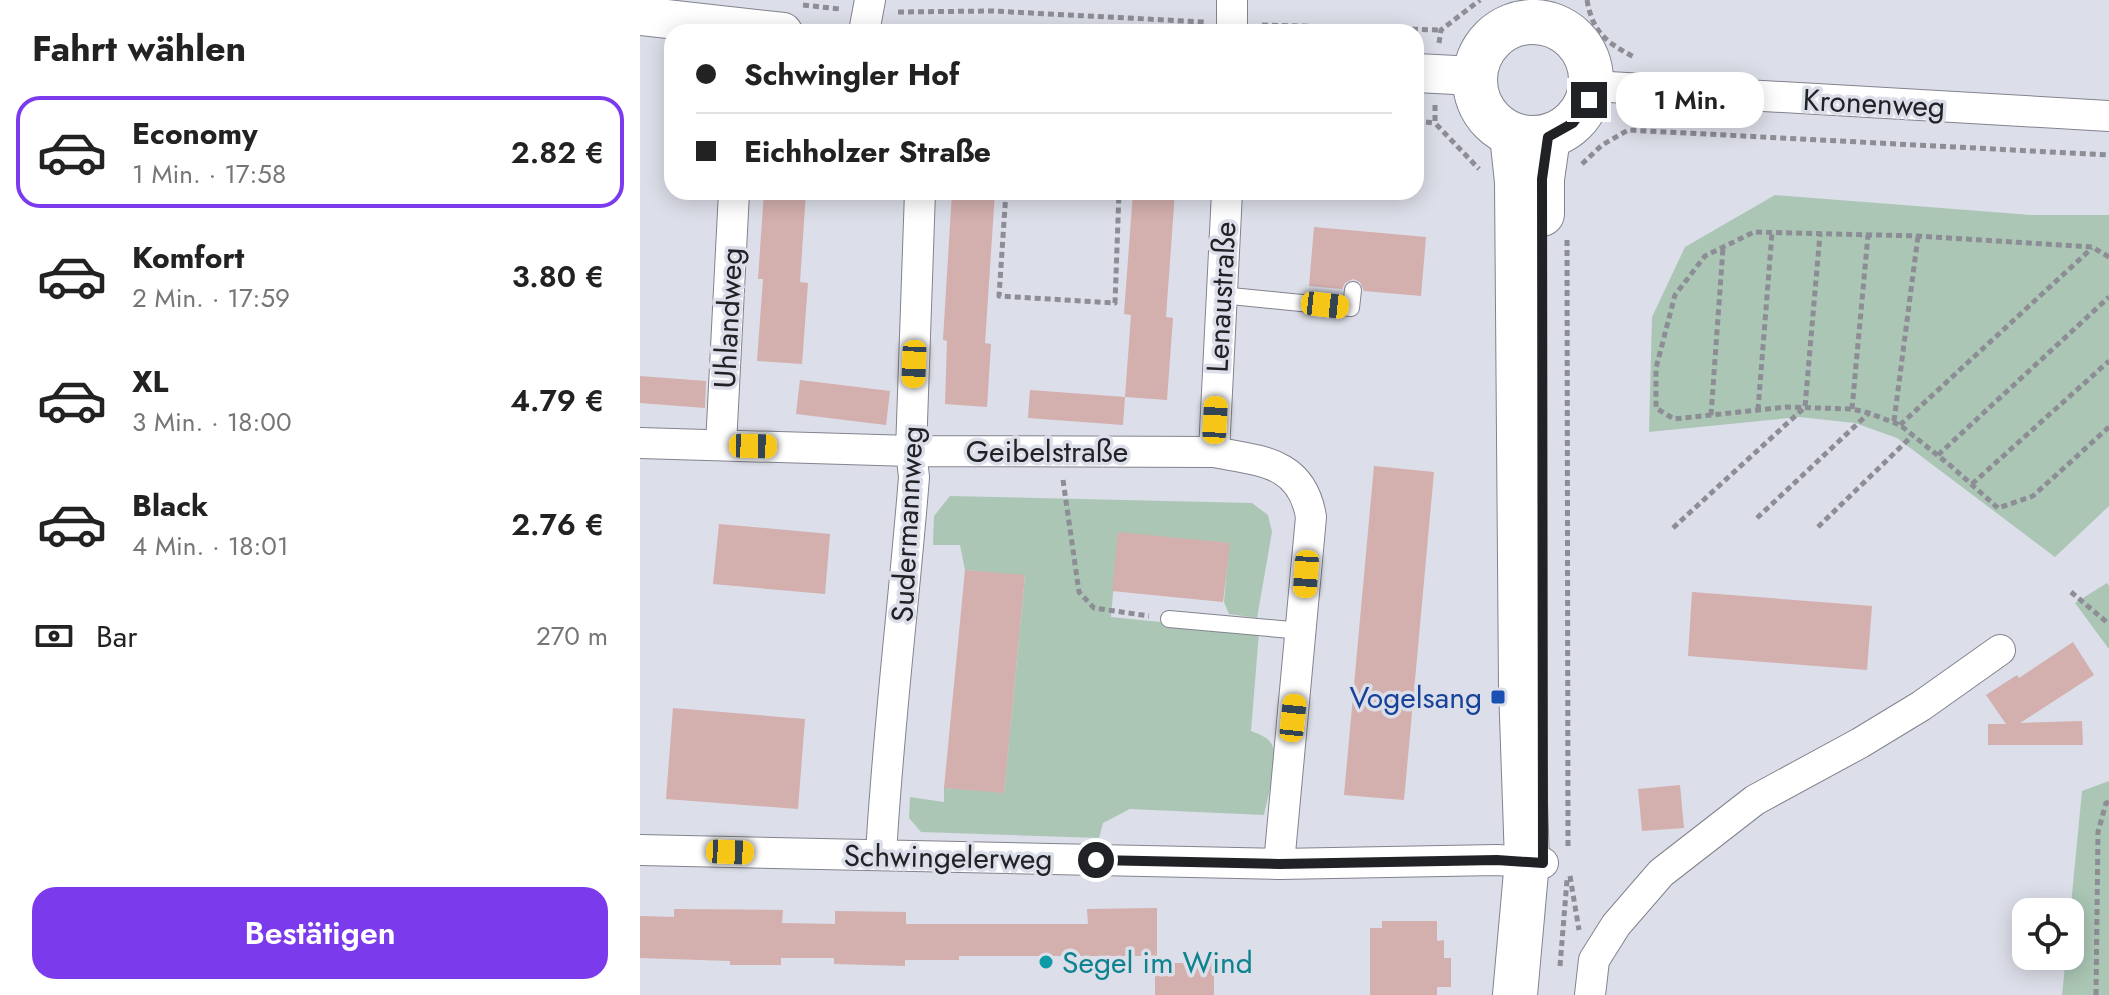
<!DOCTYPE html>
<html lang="de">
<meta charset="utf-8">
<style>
body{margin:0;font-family:Jost,sans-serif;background:#f2f2f2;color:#222;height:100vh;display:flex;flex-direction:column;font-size:30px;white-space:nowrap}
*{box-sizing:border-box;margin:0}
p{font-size:26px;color:#767676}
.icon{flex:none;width:44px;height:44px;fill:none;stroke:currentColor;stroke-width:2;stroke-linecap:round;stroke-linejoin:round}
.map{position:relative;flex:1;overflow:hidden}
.side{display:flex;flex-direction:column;background:#fff;width:640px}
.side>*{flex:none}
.hud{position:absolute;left:24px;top:24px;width:760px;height:176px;border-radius:24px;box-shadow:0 4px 20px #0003;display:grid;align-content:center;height:176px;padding:0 32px;background:#fff}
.tools{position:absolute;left:1372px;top:898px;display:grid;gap:16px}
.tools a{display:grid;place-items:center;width:72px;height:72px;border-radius:16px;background:#fff;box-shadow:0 4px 20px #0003;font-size:40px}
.end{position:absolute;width:36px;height:36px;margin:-18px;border:10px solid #212226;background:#fff;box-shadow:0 0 0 4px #fff}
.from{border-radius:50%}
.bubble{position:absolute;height:56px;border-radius:24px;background:#fff;box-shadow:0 4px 20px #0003;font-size:26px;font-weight:600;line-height:56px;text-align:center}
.car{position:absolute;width:24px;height:48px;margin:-24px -12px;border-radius:10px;box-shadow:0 0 6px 2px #0007;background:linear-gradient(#f5c518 24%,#345 0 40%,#f5c518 0 76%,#345 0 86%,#f5c518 0)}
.hud b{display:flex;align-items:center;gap:28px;height:76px;font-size:30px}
.hud b+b{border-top:2px solid #e0e0e0}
.hud i{width:20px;height:20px;background:#222}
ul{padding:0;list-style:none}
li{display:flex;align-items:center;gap:24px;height:112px;margin:0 16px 12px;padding:0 16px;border:4px solid transparent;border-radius:24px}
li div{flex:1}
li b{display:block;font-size:30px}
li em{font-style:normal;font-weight:600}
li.on{border-color:#7c3aed}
li>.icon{width:72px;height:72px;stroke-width:1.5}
h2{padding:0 32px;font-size:36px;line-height:96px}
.pay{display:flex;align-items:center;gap:20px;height:88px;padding:0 32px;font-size:30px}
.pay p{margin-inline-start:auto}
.cta{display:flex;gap:16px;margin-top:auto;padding:16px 32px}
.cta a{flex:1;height:92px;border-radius:24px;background:#7c3aed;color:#fff;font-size:32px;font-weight:600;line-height:92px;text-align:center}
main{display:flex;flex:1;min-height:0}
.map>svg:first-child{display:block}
.green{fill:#abc6b5}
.building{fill:#d3afad}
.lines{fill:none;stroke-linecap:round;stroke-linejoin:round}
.service-casing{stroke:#82838e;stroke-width:18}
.minor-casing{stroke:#82838e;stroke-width:32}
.tertiary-casing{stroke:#82838e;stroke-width:40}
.secondary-casing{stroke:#82838e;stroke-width:46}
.path{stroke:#8c8d95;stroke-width:5;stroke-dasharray:6 4;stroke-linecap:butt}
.service{stroke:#fff;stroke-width:16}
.minor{stroke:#fff;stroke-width:30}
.tertiary{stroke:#fff;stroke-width:38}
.secondary{stroke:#fff;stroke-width:44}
.route{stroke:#212226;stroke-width:10}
.transit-dot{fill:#1a4fb4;stroke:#dcdee9;stroke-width:3}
.culture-dot{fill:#0f9aa8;stroke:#dcdee9;stroke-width:3}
.labels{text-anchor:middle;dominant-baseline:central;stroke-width:7;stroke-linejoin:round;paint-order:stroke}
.street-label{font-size:30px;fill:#212226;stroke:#dcdee9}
.transit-label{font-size:30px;fill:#164399;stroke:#dcdee9;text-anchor:end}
.culture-label{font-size:30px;fill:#0d838f;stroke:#dcdee9;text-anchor:start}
</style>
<main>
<section class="side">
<h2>Fahrt wählen</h2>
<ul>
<li class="on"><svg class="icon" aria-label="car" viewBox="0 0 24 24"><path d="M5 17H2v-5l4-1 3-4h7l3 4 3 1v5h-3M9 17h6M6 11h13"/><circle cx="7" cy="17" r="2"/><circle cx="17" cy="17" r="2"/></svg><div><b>Economy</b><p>1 Min. · 17:58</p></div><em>2.82 €</em></li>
<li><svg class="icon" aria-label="car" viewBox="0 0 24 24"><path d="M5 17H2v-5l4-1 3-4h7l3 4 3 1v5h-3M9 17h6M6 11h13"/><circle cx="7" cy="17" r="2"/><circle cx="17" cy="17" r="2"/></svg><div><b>Komfort</b><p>2 Min. · 17:59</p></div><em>3.80 €</em></li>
<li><svg class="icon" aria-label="car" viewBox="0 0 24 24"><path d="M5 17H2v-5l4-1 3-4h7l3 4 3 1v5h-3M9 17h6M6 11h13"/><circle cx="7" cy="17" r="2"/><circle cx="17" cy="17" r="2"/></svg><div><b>XL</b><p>3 Min. · 18:00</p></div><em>4.79 €</em></li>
<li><svg class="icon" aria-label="car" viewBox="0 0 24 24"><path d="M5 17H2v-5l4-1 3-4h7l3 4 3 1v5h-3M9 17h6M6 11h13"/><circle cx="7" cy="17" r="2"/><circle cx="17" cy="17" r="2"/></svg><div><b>Black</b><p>4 Min. · 18:01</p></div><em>2.76 €</em></li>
</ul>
<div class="pay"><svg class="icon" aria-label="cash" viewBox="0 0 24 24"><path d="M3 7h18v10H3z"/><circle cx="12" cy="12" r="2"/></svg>Bar<p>270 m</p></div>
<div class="cta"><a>Bestätigen</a></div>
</section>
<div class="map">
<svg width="1469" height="995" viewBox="0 0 1469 995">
<rect width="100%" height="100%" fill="#dcdee9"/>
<!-- green -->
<path class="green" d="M1135,195L1391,215H1469V506L1415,557L1257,438L1215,423L1159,417L1009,432L1012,317L1045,247Z
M310,496L612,503L628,515L632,532L617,618L589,614L584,602L589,543L478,533L471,617L619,632L611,731C619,734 628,737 632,745C640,758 627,799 624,815L490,809L463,823L459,838L281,832L269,818L270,797L304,802V788L364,792L385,576L325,570L320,545H293L294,516Z
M1467,583L1469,586V655V649L1435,603Z
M1469,781V995H1422L1426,956H1430V915L1442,791Z"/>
<!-- building -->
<path class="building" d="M124,192H166L160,282L168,283L162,364L117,361L123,279H118Z
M312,192H355L345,343L351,344L347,407L305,404L307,341L303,340Z
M493,192H535L526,317L533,318L527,400L485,397L491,315L484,314Z
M674,227L786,237L781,296L724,291L720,282L713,279L705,283L702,289L669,286Z
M0,376L66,381L65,408L0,403Z
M160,380L250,391L246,425L156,414Z
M390,390L485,397L483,425L388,418Z
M734,466L794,472L764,800L704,795Z
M79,524L190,534L185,594L73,584Z
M478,532L590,543L583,602L472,591Z
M325,570L385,575L364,793L304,788Z
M1052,592L1232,606L1227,670L1048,656Z
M1433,642L1454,675L1380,723L1442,721L1443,745H1348V724H1366L1346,695L1377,675L1379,678Z
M33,708L165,719L158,809L26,799Z
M1040,785L1044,828L1002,831L998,789Z
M517,908V956H319V960H265V966L194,964V958H141V965H90V961L0,958V916L34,917V909L143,910L142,923L195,924V911L266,912V924H448L447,909Z
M742,921H797V941L804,940V958H811V987H797V995H730V928H742Z
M515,963H574V995H515Z"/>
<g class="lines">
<defs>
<path id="service" d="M581,295L711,308L713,290
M529,619L662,631"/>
<path id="minor" d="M224,32L230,0
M592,32V0
M952,86L1469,116
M587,192L574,452C620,461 662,461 671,517L639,864
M0,443L271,451L574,452
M81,445L94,192
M0,850L639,864L857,860L903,863
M241,855C248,729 264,603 274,477L271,451L280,192
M950,995L954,960L976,925L1021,873L1115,800L1220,743L1281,706L1360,650"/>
<path id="tertiary" d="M0,16L143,32
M776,73L835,76"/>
<path id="secondary" d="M835 80a58 58 0 1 1 116 0a58 58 0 1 1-116 0Z
M872,135L877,182L881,687L887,861L875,995
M902,214V179L908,137"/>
</defs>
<!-- service casing -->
<use href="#service" class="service-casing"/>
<!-- minor casing -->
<use href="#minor" class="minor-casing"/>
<!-- tertiary casing -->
<use href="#tertiary" class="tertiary-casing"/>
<!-- secondary casing -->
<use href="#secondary" class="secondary-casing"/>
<!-- path -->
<path class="path" d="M947,0C953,33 966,42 994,57
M163,5L200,9
M258,12L352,11L564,22
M622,25L801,30
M799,43L801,30L840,0
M795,105V123L839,169
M776,121L795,123
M942,164L962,145L988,130L1469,155
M366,192L359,296L475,303L479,192
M927,240L928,846
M1469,257L1452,247L1278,236L1114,232L1065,256L1035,295L1016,368V408L1034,419L1146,407L1212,409L1229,413L1260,425L1311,466L1358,508L1393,496L1469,427
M1212,409L1228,235
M1118,410L1132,233
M1071,415L1083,248
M1254,421L1278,236
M1260,425L1452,248
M1298,455L1469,297
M423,480L439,592L454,608L509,616
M1332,484L1469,361
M1117,518L1229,413
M1178,527L1273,435
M1033,528L1165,407L1180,234
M1431,592L1469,624
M930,876L939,930
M920,966L927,880
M1456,995L1458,832L1466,803L1469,802"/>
<!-- service -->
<use href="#service" class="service"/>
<!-- minor -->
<use href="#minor" class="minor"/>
<!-- tertiary -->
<use href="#tertiary" class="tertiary"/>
<!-- secondary -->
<use href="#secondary" class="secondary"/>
</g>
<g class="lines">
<!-- route -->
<path class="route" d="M456,860L639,864L857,860L903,863L902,179L908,137L933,123L949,100"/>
</g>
<!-- markers -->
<rect class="transit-dot" x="850" y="689" width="16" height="16" rx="4"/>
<circle class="culture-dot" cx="406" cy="962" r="8"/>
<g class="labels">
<!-- street labels -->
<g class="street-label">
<text transform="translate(1234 103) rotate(3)">Kronenweg</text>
<text transform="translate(581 297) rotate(-87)">Lenaustraße</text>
<text transform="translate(88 318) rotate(-87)">Uhlandweg</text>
<text x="407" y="451">Geibelstraße</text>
<text transform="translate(267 524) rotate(-87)">Sudermannweg</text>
<text transform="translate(308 857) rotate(1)">Schwingelerweg</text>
</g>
<!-- transit labels -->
<g class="transit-label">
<text x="842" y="697">Vogelsang</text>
</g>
<!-- culture labels -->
<g class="culture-label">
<text x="422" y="962">Segel im Wind</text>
</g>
</g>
</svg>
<div class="tools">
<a><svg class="icon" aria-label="locate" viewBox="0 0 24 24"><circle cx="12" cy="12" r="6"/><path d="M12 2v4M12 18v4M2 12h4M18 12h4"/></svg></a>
</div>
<i class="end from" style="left:456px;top:860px"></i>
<i class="end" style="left:949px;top:100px"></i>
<div class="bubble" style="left:976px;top:72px;width:148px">1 Min.</div>
<i class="car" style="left:685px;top:305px;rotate:96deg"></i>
<i class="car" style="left:274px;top:364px;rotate:182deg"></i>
<i class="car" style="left:575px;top:420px;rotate:3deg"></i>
<i class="car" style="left:113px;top:446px;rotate:91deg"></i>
<i class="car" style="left:666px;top:574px;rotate:184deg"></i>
<i class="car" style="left:653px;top:718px;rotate:6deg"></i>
<i class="car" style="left:90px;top:852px;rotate:92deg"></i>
<div class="hud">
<b><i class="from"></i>Schwingler Hof</b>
<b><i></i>Eichholzer Straße</b>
</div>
</div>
</main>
